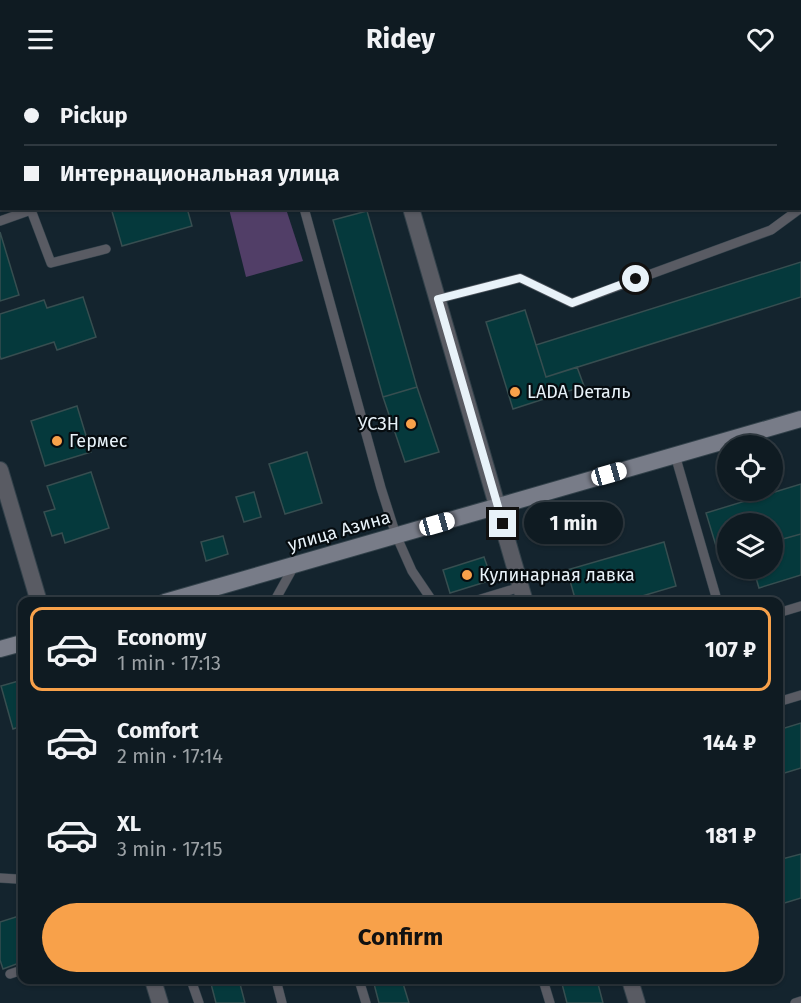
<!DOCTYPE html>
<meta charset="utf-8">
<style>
body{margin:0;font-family:"Fira Sans",sans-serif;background:#1d282f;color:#f1f3f6;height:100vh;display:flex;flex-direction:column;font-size:22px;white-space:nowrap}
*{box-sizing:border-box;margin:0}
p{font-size:20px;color:#9ba1a5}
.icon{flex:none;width:33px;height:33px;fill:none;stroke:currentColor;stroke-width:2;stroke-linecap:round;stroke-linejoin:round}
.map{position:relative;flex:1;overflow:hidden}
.side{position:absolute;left:18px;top:519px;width:765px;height:387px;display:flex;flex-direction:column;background:#0f1b22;border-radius:12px;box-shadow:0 2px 4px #0004,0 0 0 2px #2f3940}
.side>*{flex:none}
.hud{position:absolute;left:0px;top:0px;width:801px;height:132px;box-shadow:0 2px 4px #0004,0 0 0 2px #2f3940;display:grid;align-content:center;height:132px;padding:0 24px;background:#0f1b22}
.controls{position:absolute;left:717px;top:357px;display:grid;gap:12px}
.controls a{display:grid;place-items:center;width:66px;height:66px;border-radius:50%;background:#0f1b22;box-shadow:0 2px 4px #0004,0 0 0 2px #2f3940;font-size:30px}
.end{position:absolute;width:27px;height:27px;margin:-14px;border:8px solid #e8f2f9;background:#111;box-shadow:0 0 0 3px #111}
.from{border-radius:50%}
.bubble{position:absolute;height:42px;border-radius:21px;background:#0f1b22;box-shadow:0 2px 4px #0004,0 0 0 2px #2f3940;font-size:20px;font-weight:700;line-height:42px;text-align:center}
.car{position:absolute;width:18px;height:36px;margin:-18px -9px;border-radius:8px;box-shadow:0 0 4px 2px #0007;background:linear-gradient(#fff 24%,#345 0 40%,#fff 0 76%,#345 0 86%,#fff 0)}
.hud b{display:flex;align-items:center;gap:21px;height:57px;font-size:22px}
.hud b+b{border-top:2px solid #2f3940}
.hud i{width:15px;height:15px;background:#f1f3f6}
ul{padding:10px 0 0;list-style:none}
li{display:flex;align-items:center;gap:18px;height:84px;margin:0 12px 9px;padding:0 12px;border:3px solid transparent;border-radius:12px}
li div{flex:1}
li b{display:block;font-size:22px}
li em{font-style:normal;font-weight:700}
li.selected{border-color:#f8a14a}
li>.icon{width:54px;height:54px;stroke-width:1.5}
.action{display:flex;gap:12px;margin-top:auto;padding:12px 24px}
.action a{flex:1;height:69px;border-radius:36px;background:#f8a14a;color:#111;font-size:24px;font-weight:700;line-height:69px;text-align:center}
header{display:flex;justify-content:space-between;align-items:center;height:78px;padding:0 24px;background:#0f1b22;font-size:27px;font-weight:700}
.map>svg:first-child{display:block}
.green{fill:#513e67}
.building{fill:#05393c;stroke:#374e50;stroke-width:1.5}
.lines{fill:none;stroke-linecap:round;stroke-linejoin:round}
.service-casing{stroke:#32414a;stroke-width:10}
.minor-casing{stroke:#32414a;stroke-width:18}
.secondary-casing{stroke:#32414a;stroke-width:18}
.service{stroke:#595b63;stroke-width:9}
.minor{stroke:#595b63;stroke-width:16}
.secondary{stroke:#787c88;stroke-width:16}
.route{stroke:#e8f2f9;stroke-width:8}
.poi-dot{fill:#f8a14a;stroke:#060c10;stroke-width:2}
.labels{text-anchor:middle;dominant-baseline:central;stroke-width:4.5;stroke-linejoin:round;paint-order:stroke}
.poi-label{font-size:18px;fill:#e8f2f9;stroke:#060c10;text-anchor:start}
.street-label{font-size:18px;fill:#e8f2f9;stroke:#060c10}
</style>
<header><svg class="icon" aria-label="menu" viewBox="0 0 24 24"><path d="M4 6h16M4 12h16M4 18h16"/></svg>Ridey<svg class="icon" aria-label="heart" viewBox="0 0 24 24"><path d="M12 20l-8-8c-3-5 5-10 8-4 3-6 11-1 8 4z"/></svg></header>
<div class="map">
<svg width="801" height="925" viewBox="0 0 801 925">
<rect width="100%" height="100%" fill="#14242e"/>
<!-- green -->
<path class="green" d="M229,131H286L303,183L246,199Z"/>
<!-- building -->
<path class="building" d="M290,0H330V2H290Z
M551,0H634V1L551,2Z
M2,44V106L0,107V45Z
M111,130H187L192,148L122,168Z
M367,133L417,309L383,319L333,142Z
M0,154L19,217L0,223Z
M801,184V219L546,299L536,267Z
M83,219L96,259L57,272L54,264L1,281L0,278V236L44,222L47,230Z
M525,232L546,299L577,289L584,308L513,331L486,244Z
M417,309L439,374L405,384L383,319Z
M77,328L91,374L45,388L31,343Z
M307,374L322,425L285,436L269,386Z
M91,394L109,450L65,465L62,455L52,458L44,434L55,431L47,408Z
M801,406V456L772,464V446H728V478L720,481L706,435Z
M254,414L261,439L244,444L236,419Z
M801,456V497L759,510L753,490H772V464Z
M223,458L228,476L206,483L201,464Z
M664,464L676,508L622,524H576L567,492Z
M484,479L492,502L450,515L443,492Z
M22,602V648L13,651L1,608Z
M801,645V690L778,697V652Z
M22,727V749L17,729Z
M801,776V820L778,827V782Z
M22,837V884L3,891L0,882V844Z
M210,902H239L245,925H216Z
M373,902H402L409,925H379Z
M561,902H597L603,925H567Z"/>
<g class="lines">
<defs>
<path id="service" d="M268,0L269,2
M126,2L132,0
M304,130L381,410L396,457L412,493L433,524
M0,143L31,132L51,185L106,171
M438,221L520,200L572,225L771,152L801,130
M675,377L717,522L713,524
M274,524L294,488
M471,524L521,509
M778,535L801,528
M778,624L801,617
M0,800L17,801L22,799
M10,896L22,892
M191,902L199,925
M276,902L282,925
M359,902L366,925
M543,902L550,925
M795,925L801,923"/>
<path id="minor" d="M373,0L374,2
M411,130L525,524
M0,392L39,524
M153,902L160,925
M630,902L637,925"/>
<path id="secondary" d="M165,524L801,341
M0,571L22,565"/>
</defs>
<!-- service casing -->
<use href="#service" class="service-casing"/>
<!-- minor casing -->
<use href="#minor" class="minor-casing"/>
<!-- secondary casing -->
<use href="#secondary" class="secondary-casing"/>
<!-- service -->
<use href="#service" class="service"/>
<!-- minor -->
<use href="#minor" class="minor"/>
<!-- secondary -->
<use href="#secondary" class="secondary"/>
</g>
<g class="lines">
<!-- route -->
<path class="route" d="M503,446L438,221L520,200L572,225L636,201"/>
</g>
<!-- markers -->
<g class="poi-dot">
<circle cx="515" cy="314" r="6"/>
<circle cx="411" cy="346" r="6"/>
<circle cx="57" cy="363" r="6"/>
<circle cx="467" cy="497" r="6"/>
</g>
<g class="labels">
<!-- poi labels -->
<g class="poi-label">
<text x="527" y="314">LADA Dеталь</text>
<text x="399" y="346" text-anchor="end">УСЗН</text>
<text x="69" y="363">Гермес</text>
<text x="479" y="497">Кулинарная лавка</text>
</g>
<!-- street labels -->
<g class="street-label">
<text transform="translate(339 453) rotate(-16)">улица Азина</text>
</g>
</g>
</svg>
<div class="controls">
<a><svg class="icon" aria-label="locate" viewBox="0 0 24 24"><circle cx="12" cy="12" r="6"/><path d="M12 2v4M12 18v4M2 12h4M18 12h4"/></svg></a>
<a><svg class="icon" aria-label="layers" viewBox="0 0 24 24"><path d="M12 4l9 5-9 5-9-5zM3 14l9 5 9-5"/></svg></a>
</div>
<i class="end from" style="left:636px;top:201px"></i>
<i class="end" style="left:503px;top:446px"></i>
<div class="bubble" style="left:524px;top:424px;width:99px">1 min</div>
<i class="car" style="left:609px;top:396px;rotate:74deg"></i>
<i class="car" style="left:437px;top:446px;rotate:74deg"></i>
<div class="hud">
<b><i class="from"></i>Pickup</b>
<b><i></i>Интернациональная улица</b>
</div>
<section class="side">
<ul>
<li class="selected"><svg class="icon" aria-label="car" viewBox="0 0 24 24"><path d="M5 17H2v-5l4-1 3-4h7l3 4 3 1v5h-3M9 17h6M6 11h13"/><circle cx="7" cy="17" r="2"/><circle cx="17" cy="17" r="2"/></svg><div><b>Economy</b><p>1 min · 17:13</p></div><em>107 ₽</em></li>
<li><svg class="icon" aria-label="car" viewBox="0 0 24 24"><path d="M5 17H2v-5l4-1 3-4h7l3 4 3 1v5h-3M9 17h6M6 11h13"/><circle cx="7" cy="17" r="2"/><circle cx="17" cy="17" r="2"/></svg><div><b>Comfort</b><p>2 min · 17:14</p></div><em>144 ₽</em></li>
<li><svg class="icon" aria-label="car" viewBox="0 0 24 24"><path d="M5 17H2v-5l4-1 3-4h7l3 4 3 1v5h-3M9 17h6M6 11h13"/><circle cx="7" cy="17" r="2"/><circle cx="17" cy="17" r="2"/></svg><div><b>XL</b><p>3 min · 17:15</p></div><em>181 ₽</em></li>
</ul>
<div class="action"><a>Confirm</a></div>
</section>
</div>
